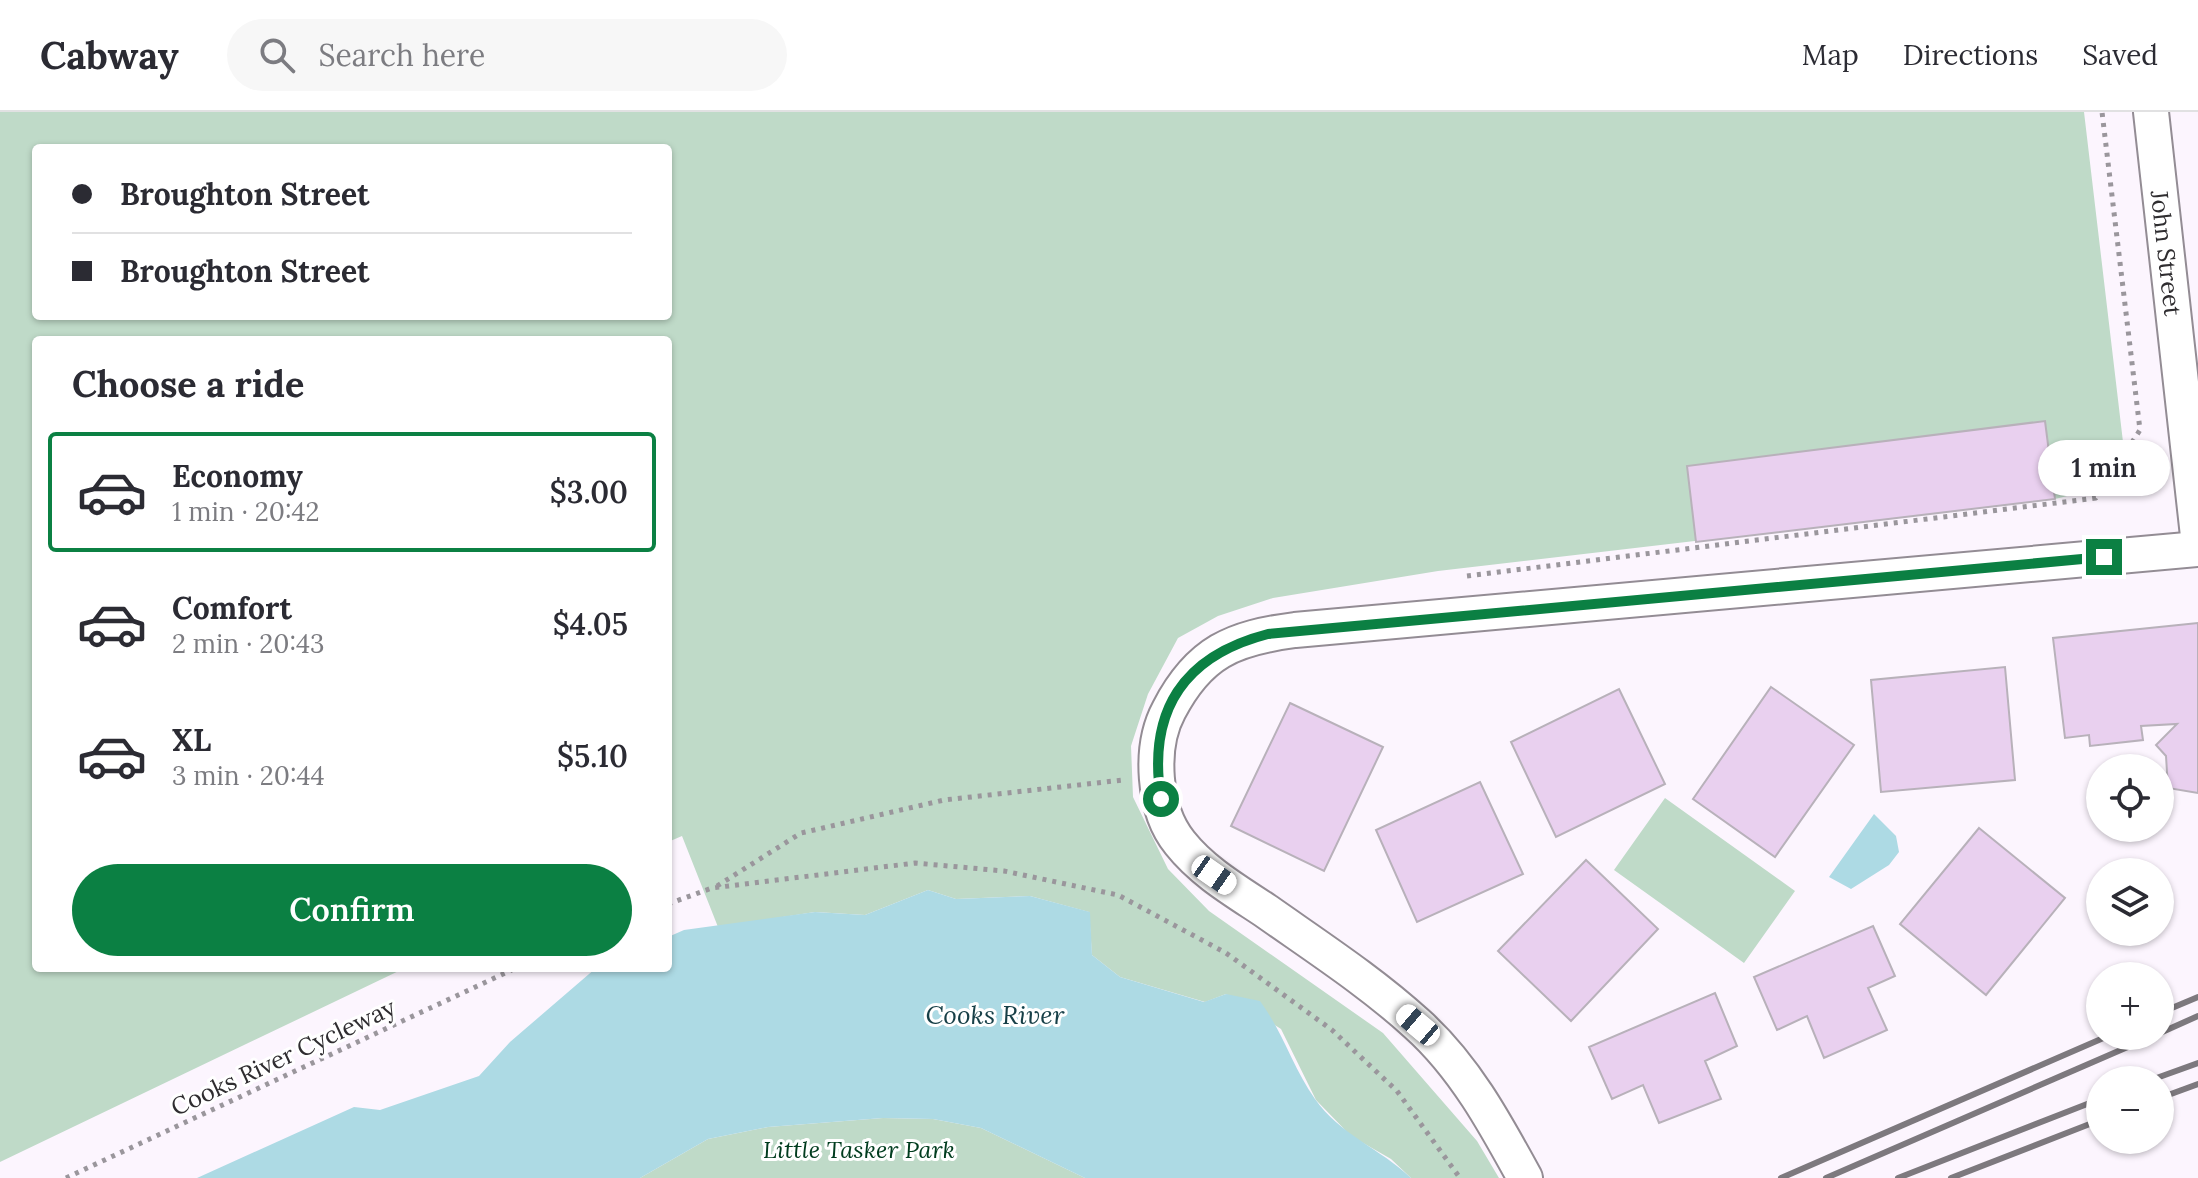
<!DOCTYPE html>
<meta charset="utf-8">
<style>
body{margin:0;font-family:Lora,serif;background:#f7f7f7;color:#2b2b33;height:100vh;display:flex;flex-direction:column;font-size:30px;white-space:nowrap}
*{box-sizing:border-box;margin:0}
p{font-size:26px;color:#7c7c81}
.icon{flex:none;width:44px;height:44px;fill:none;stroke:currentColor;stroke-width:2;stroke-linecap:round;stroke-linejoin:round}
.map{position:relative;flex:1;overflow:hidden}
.side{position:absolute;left:32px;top:224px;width:640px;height:636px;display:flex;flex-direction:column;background:#fff;border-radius:8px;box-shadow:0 2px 6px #0004}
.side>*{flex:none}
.top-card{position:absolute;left:32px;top:32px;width:640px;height:176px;border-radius:8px;box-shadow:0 2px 6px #0004;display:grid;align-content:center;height:176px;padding:0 40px;background:#fff}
.controls{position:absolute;left:2086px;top:642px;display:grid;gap:16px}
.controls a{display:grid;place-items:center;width:88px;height:88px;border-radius:50%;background:#fff;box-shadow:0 2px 6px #0004;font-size:40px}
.end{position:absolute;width:36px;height:36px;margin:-18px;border:10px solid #0b8043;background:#fff;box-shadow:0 0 0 4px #fff}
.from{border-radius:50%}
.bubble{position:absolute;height:56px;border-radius:28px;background:#fff;box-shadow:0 2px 6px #0004;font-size:26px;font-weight:600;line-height:56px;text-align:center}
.car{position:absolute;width:24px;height:48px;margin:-24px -12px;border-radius:10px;box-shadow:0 0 6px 2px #0007;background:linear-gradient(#fff 24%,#345 0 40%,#fff 0 76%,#345 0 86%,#fff 0)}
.top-card b{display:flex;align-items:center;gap:28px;height:76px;font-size:30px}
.top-card b+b{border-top:2px solid #e1e1e2}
.top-card i{width:20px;height:20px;background:#2b2b33}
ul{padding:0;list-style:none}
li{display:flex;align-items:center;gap:24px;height:120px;margin:0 16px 12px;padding:0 24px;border:4px solid transparent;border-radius:8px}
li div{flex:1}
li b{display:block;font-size:30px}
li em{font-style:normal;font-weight:600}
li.on{border-color:#0b8043}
li>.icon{width:72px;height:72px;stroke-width:1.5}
h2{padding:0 40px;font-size:36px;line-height:96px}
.action{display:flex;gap:16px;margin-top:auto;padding:16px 40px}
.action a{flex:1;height:92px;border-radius:48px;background:#0b8043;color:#fff;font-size:32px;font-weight:600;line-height:92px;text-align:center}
header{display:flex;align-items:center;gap:48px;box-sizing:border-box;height:112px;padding:0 40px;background:#fff;border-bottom:2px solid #e1e1e2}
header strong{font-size:38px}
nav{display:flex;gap:44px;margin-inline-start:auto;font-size:28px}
.search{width:560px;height:72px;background:#f7f7f7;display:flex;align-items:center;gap:20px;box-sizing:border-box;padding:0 28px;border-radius:44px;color:#7c7c81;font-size:30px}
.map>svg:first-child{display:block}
.green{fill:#bfdac8;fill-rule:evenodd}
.water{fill:#addae4}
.building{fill:#e9d0ef;stroke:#b8b1ba;stroke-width:2}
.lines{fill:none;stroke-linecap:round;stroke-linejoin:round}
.street-casing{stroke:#938c94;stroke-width:38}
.path{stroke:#9a969c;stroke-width:5;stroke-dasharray:4 6;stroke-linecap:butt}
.street{stroke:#fff;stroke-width:34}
.rail{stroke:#7d797e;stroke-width:6}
.route{stroke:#0b8043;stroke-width:10}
.labels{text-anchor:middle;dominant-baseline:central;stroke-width:6;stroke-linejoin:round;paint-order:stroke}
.street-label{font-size:24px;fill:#2f2d30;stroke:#fff}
.park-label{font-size:24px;font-style:italic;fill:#003c1e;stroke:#fff}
.water-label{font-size:26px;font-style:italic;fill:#163f47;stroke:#fff}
</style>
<header>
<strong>Cabway</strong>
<div class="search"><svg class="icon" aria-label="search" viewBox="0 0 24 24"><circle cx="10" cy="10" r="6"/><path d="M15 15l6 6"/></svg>Search here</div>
<nav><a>Map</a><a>Directions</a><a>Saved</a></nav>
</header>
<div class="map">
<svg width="2198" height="1066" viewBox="0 0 2198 1066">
<rect width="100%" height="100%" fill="#fcf5fe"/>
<!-- green -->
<path class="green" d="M0,0H2084L2123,330L2092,378L2055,387L1438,459L1273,486L1218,504L1178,526L1148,582L1131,634L1133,685L1168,757L1209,799L1383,921L1477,1029L1499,1066H1411L1391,1047L1351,1024L1316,988L1281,917L1226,882L1205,890L1120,865L1092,843L1089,800L1030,784L956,787L928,778L865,803L815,800L718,815L682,724L668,730V228H36V856H405L0,1050ZM36,36H668V204H36Z
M1665,686L1795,779L1744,851L1614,758Z
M883,1006L933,1007L981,1016L1085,1066H640L708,1027L768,1015Z"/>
<!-- water -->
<path class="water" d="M1874,702L1896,724L1899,740L1889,753L1851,777L1829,765Z
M928,778L956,787L1030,784L1090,800L1092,843L1120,865L1204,890L1226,882L1260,889C1283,920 1293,956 1315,987C1339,1022 1381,1037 1411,1066H1085L981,1016L933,1007L883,1006L768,1015L708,1027L640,1066H197L354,995L380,998L479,964L510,930L596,856H668V825L684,818L815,800L865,803Z"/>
<!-- building -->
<path class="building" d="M2045,309L2055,387L1696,430L1687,354Z
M2198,511V681L2168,676L2166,644L2156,633L2177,612L2141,614L2143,628L2090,634L2089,623L2065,626L2053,526Z
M2005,555L2015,668L1881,680L1871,568Z
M1771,575L1854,633L1775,745L1693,687Z
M1619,577L1665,672L1556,725L1511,630Z
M1290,591L1383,635L1324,759L1231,714Z
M1480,670L1523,762L1417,810L1376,718Z
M1979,716L2065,786L1986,883L1900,812Z
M1586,748L1658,817L1571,909L1498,839Z
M1873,814L1895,864L1868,876L1887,918L1824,946L1807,904L1777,918L1754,865Z
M1715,881L1737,934L1705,949L1721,987L1659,1011L1643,973L1612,987L1589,935Z"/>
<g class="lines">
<defs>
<g id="street">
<path id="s1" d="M2151,0L2198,424"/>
<path d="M1525,1066C1495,1011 1464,954 1417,912C1371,870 1317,835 1266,799C1236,779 1203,760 1180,731C1153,698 1149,635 1169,598C1199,540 1233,526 1295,518L2198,437"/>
</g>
</defs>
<!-- street casing -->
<use href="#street" class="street-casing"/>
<!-- path -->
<path class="path" d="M1467,464L2096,386L2140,318L2102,0
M717,774L801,721L944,688L1123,668
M668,792L712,776L915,751L1004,759L1118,783L1226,841L1332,918L1397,979L1460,1066
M66,1066L516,856"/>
<!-- street -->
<use href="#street" class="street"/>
<!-- rail -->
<path class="rail" d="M2160,901L2198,885
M2160,921L2198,904
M2151,968L2198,951
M2160,986L2198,972
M1781,1066L2108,924
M1826,1066L2153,924
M1898,1066L2100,987
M1951,1066L2100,1008"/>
</g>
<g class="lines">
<!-- route -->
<path class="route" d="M1161,687C1147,599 1183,544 1268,522L2104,445"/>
</g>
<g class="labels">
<!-- street labels -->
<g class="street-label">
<text stroke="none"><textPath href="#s1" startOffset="142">John Street</textPath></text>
<text transform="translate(283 945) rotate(-25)">Cooks River Cycleway</text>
</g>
<!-- park labels -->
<g class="park-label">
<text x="859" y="1037">Little Tasker Park</text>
</g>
<!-- water labels -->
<g class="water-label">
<text x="995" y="902">Cooks River</text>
</g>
</g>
</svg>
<div class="controls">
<a><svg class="icon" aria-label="locate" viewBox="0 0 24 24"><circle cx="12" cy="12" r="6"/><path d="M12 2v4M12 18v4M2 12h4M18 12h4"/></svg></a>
<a><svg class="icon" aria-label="layers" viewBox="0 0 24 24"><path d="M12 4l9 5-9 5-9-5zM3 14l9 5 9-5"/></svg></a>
<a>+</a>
<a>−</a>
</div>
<i class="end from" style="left:1161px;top:687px"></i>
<i class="end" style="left:2104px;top:445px"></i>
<div class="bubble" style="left:2038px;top:328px;width:132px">1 min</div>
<i class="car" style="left:1214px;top:763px;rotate:125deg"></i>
<i class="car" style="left:1418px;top:913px;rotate:310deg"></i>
<div class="top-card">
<b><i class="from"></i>Broughton Street</b>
<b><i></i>Broughton Street</b>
</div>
<section class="side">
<h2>Choose a ride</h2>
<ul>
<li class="on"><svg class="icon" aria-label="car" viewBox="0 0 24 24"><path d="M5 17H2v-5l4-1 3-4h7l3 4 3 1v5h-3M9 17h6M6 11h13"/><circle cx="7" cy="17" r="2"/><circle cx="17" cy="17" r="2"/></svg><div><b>Economy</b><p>1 min · 20:42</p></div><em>$3.00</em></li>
<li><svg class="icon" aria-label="car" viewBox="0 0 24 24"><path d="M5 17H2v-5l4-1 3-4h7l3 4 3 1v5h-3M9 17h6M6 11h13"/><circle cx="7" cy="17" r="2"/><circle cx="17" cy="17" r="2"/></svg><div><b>Comfort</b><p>2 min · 20:43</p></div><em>$4.05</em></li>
<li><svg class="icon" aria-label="car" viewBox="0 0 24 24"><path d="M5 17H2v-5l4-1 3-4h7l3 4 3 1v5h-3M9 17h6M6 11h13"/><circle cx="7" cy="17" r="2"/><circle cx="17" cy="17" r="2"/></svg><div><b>XL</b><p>3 min · 20:44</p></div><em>$5.10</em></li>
</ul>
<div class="action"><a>Confirm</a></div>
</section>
</div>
